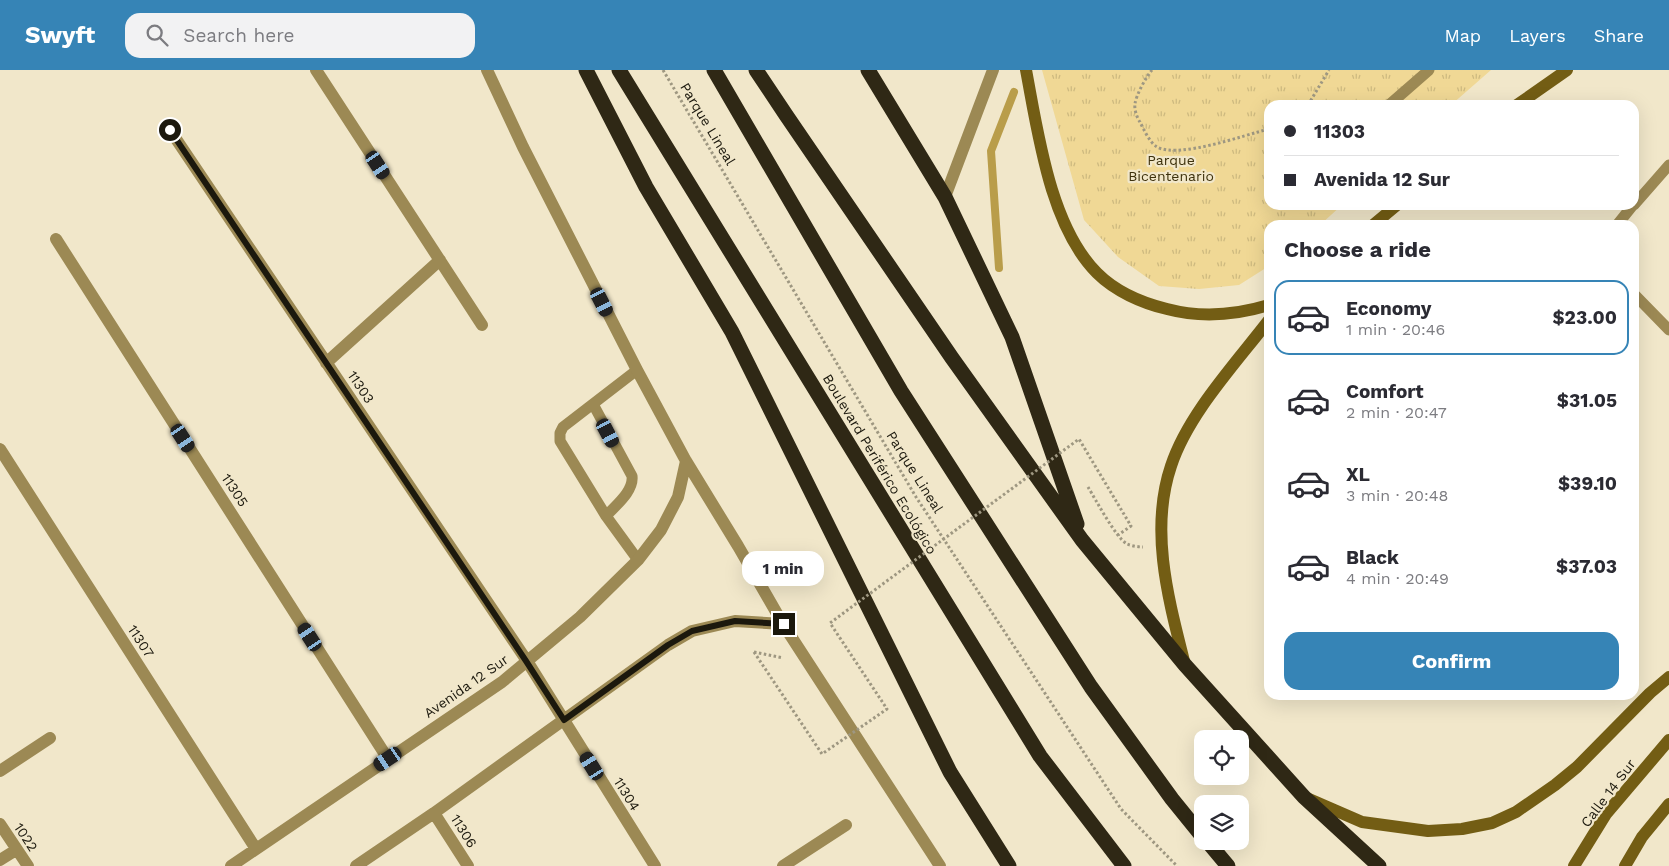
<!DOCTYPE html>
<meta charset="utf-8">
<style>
body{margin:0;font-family:"Work Sans",sans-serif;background:#f2f2f3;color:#2b2b33;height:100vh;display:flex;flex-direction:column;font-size:19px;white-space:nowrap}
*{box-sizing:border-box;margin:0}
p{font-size:16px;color:#7c7c81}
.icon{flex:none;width:28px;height:28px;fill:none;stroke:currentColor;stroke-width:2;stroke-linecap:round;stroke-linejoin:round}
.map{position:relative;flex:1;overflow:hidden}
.sheet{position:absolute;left:1264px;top:150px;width:375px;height:480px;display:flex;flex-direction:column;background:#fff;border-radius:15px;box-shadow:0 5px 20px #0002}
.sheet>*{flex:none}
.banner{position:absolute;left:1264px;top:30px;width:375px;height:110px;border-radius:15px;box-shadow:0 5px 20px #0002;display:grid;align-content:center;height:110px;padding:0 20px;background:#fff}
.buttons{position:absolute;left:1194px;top:660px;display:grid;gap:10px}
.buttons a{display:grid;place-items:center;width:55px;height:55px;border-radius:10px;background:#fff;box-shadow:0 5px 20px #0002;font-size:25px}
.end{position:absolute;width:22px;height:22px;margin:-11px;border:6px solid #1b180d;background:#fff;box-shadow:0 0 0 2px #fff}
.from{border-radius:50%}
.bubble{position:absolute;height:35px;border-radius:15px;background:#fff;box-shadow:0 5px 20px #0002;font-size:16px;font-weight:700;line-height:35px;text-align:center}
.car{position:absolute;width:15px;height:30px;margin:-15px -8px;border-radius:6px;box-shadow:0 0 4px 1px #0007;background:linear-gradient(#222 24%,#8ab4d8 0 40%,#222 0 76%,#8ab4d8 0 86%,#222 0)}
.banner b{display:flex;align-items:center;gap:18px;height:48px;font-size:19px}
.banner b+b{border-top:1px solid #e1e1e2}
.banner i{width:12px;height:12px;background:#2b2b33}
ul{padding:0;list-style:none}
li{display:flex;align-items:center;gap:15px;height:75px;margin:0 10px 8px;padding:0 10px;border:2px solid transparent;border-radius:15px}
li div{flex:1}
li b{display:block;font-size:19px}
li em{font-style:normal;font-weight:700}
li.current{border-color:#3684b6}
li>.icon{width:45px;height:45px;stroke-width:1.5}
h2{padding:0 20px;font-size:22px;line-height:60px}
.primary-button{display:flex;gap:10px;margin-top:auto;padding:10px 20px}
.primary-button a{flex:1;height:58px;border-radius:15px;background:#3684b6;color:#fff;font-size:20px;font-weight:700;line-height:58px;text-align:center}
header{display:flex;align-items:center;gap:30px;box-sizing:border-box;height:70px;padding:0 25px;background:#3684b6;color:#fff}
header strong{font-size:24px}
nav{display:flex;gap:28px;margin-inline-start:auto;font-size:18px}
.search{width:350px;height:45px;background:#f2f2f3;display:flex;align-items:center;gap:12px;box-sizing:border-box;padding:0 18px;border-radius:15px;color:#7c7c81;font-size:19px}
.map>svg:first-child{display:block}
.park{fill:url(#park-tufts)}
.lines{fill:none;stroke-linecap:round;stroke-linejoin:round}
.stream{stroke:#b99d4a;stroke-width:8}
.path{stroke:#9e9781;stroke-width:3;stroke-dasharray:2.5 2.5;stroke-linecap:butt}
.lane{stroke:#9c8954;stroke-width:11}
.street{stroke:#9c8954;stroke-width:12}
.secondary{stroke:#735d14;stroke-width:12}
.highway{stroke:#2f2815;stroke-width:15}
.path-bridge{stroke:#9e9781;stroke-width:3;stroke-dasharray:2.5 2.5;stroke-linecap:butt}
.route{stroke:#1b180d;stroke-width:6}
.labels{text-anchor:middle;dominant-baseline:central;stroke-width:4.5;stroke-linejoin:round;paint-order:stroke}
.street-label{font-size:14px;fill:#1b180d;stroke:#f1e7ca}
.park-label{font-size:14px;fill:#3e320d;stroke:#f1e7ca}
</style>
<header>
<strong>Swyft</strong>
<div class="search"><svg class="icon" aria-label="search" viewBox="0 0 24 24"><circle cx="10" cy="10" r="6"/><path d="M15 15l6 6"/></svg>Search here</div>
<nav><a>Map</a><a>Layers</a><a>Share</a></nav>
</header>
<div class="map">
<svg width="1669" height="796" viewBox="0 0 1669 796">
<defs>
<pattern id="park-tufts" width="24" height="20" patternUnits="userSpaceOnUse" patternTransform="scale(1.25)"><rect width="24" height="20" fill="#f0d895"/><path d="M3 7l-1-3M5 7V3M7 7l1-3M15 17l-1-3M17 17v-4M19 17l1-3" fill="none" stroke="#cdb97f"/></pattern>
</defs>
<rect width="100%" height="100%" fill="#f1e7ca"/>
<!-- park -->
<path class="park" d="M1042,0H1491L1451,35H1269V135H1342L1320,155H1269V196L1239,215L1199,219L1159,216L1118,187L1084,150Z"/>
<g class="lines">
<!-- stream -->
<path class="stream" d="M999,198L991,81L1014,22"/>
<!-- path -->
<path class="path" d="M663,0L916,427L1121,739L1177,796
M1152,0C1146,7 1136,25 1135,34C1134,39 1137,48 1140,52C1144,60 1150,73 1157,77C1179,89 1244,65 1269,59
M1308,35L1329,0
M1088,417C1096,430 1116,468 1127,474C1132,476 1138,477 1143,477
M754,582L783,588"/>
<!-- lane -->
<path class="lane" d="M1389,35L1429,0
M1634,135L1669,95
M1617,155L1633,135
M1634,224L1669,260
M637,300L563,357L560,363V371L606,446L638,490
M593,334L632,406C634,421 616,435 606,446"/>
<!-- street -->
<path class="street" d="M316,0L482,255
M487,0L523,77L637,300L686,391L738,476L783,554L940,796
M170,60L527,591L655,796
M945,127L993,0
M56,169L388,689
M326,293L440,190
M0,379L256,779
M0,701L50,668
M434,743L468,796
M0,754L28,796
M0,790L16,780
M231,796L502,612L580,547L638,490L661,460L678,427L686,391
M356,796L434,743L668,575L692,561L735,551L783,554
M783,796L846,755"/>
<!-- secondary -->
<path class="secondary" d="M1026,0C1038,63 1050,156 1097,203C1115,221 1142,233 1167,239C1201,248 1236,245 1269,235
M1517,35L1567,0
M1373,155L1397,135
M1185,595C1169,531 1149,461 1171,396C1188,344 1236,293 1269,250
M1309,729L1362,752L1428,761L1462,759L1492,753L1516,742L1555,715L1577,697L1650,623L1669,607
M1574,796L1606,744L1669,670
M1625,796L1642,767L1669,734"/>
<!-- highway -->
<path class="highway" d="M586,0L646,117L732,262L950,702L1009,796
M619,0L1040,686L1124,796
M714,0L901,321L1091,617L1172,729L1202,766
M756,0L786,45L952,288L1082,470L1185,595L1304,727L1379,796
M868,0L945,127L1012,267L1077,454
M1207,771L1228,796"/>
<!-- path-bridge -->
<path class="path-bridge" d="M754,582L822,684L887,639L830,553L1079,369L1131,456L1118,465"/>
</g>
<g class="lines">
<!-- route -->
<path class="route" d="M170,60L526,591L564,650L668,575L692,561L735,551L784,554"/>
</g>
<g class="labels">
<!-- street labels -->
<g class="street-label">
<text transform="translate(708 54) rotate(59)">Parque Lineal</text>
<text transform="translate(361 317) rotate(56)">11303</text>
<text transform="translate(880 394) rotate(59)">Boulevard Periférico Ecológico</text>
<text transform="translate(915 402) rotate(58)">Parque Lineal</text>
<text transform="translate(235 420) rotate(57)">11305</text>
<text transform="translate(141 571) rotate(57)">11307</text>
<text transform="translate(466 616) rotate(-35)">Avenida 12 Sur</text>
<text transform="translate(1608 723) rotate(-53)">Calle 14 Sur</text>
<text transform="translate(627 724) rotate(58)">11304</text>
<text transform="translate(464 761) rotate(58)">11306</text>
<text transform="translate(26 767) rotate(57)">1022</text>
</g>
<!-- park labels -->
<g class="park-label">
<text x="1171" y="90">Parque<tspan x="1171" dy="16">Bicentenario</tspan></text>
</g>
</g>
</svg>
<div class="buttons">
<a><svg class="icon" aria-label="locate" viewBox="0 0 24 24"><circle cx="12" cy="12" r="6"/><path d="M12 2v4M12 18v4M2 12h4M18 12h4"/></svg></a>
<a><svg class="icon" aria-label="layers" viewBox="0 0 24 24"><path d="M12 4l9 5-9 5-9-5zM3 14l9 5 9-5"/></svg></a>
</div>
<i class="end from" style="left:170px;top:60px"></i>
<i class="end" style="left:784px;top:554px"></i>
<div class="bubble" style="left:742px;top:481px;width:82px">1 min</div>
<i class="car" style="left:378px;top:95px;rotate:147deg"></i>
<i class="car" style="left:602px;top:232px;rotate:153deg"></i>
<i class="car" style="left:608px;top:363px;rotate:152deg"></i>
<i class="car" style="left:183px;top:368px;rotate:147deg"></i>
<i class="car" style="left:310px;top:567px;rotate:327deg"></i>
<i class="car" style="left:388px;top:689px;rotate:236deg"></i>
<i class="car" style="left:592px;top:696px;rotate:328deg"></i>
<div class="banner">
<b><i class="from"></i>11303</b>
<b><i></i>Avenida 12 Sur</b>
</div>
<section class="sheet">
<h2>Choose a ride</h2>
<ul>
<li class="current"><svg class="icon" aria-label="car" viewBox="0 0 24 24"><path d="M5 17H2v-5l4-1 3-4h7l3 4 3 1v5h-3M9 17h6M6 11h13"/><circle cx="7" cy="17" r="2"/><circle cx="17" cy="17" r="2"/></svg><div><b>Economy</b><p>1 min · 20:46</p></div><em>$23.00</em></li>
<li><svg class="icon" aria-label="car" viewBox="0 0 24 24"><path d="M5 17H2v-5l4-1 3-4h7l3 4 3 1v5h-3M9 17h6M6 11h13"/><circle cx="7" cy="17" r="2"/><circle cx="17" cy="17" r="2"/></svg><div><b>Comfort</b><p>2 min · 20:47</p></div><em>$31.05</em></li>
<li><svg class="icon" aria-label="car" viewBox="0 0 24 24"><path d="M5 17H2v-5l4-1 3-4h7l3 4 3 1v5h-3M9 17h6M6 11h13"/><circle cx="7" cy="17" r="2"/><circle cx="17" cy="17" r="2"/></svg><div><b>XL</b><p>3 min · 20:48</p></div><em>$39.10</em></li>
<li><svg class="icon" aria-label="car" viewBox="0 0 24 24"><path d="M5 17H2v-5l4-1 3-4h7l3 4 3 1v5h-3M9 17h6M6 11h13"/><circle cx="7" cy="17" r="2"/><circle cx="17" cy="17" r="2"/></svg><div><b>Black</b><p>4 min · 20:49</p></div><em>$37.03</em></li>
</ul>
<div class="primary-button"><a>Confirm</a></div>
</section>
</div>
